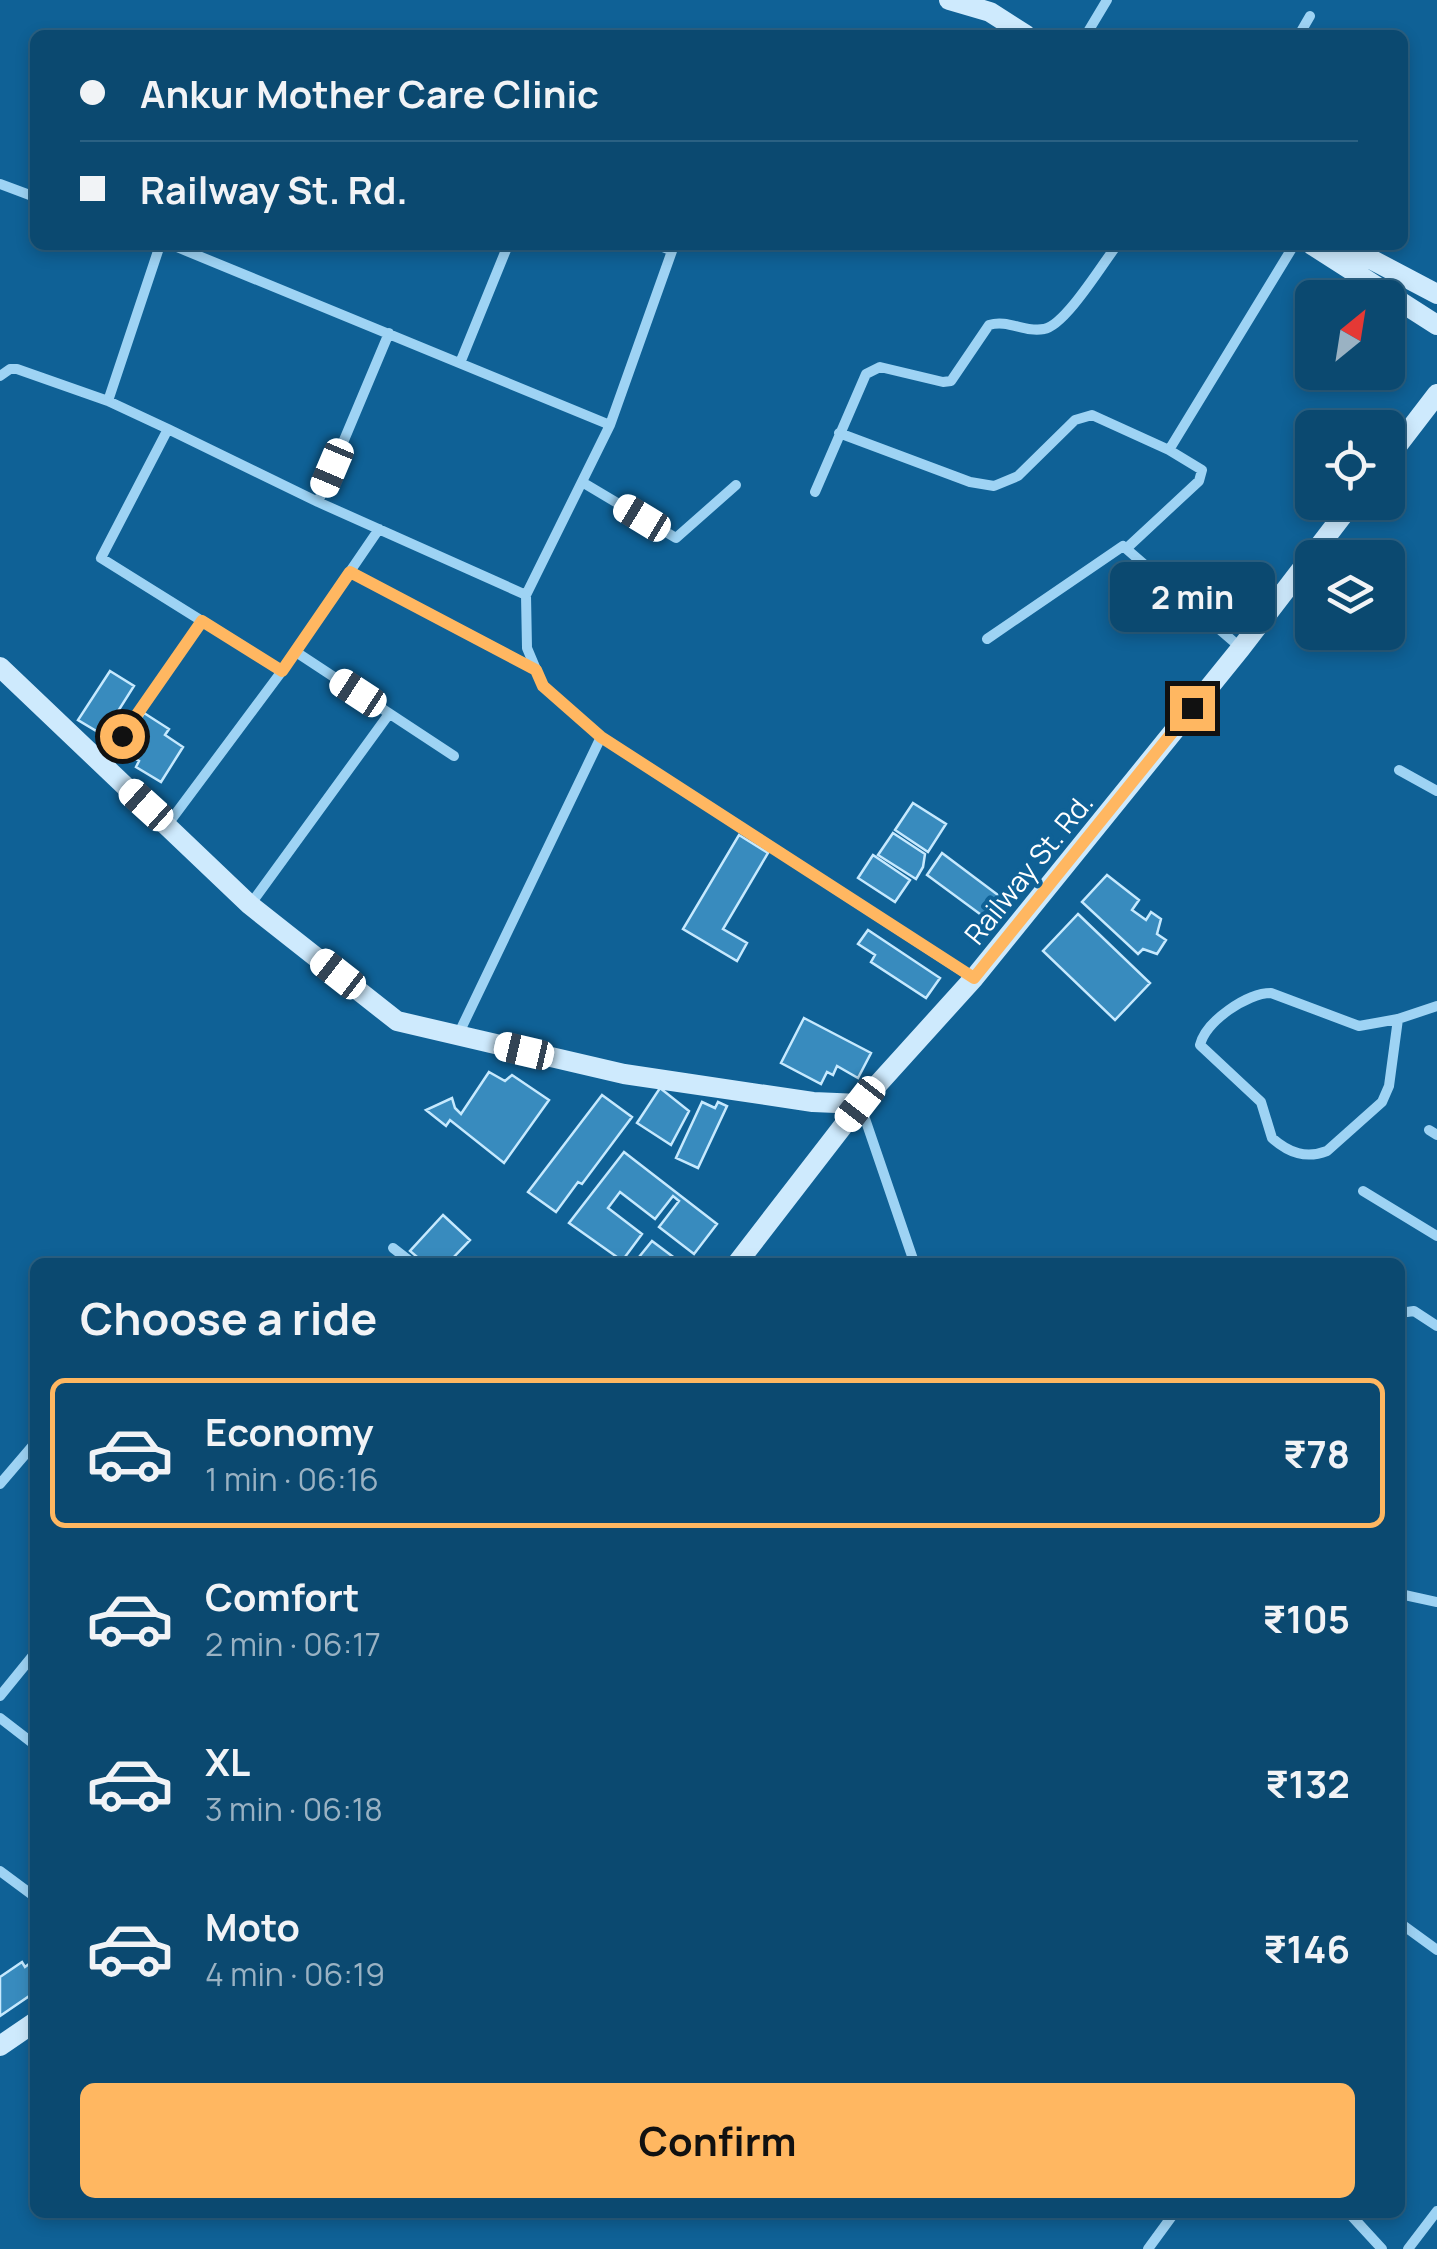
<!DOCTYPE html>
<meta charset="utf-8">
<style>
body{margin:0;font-family:Manrope,sans-serif;background:#145075;color:#f1f3f6;height:100vh;display:flex;flex-direction:column;font-size:38px;white-space:nowrap}
*{box-sizing:border-box;margin:0}
p{font-size:32px;color:#9ab2c3}
.icon{flex:none;width:55px;height:55px;fill:none;stroke:currentColor;stroke-width:2;stroke-linecap:round;stroke-linejoin:round}
.map{position:relative;flex:1;overflow:hidden}
.sheet{position:absolute;left:30px;top:1258px;width:1375px;height:960px;display:flex;flex-direction:column;background:#0b4970;border-radius:15px;box-shadow:0 5px 15px #0003,0 0 0 2px #2b6183}
.sheet>*{flex:none}
.hud{position:absolute;left:30px;top:30px;width:1378px;height:220px;border-radius:15px;box-shadow:0 5px 15px #0003,0 0 0 2px #2b6183;display:grid;align-content:center;height:220px;padding:0 50px;background:#0b4970}
.needle{width:65px;rotate:30deg}
.buttons{position:absolute;left:1295px;top:280px;display:grid;gap:20px}
.buttons a{display:grid;place-items:center;width:110px;height:110px;border-radius:15px;background:#0b4970;box-shadow:0 5px 15px #0003,0 0 0 2px #2b6183;font-size:50px}
.end{position:absolute;width:45px;height:45px;margin:-22px;border:12px solid #ffb761;background:#111;box-shadow:0 0 0 5px #111}
.from{border-radius:50%}
.bubble{position:absolute;height:70px;border-radius:15px;background:#0b4970;box-shadow:0 5px 15px #0003,0 0 0 2px #2b6183;font-size:32px;font-weight:700;line-height:70px;text-align:center}
.car{position:absolute;width:30px;height:60px;margin:-30px -15px;border-radius:12px;box-shadow:0 0 8px 2px #0007;background:linear-gradient(#fff 24%,#345 0 40%,#fff 0 76%,#345 0 86%,#fff 0)}
.hud b{display:flex;align-items:center;gap:35px;height:95px;font-size:38px}
.hud b+b{border-top:2px solid #2b6183}
.hud i{width:25px;height:25px;background:#f1f3f6}
ul{padding:0;list-style:none}
li{display:flex;align-items:center;gap:30px;height:150px;margin:0 20px 15px;padding:0 30px;border:5px solid transparent;border-radius:15px}
li div{flex:1}
li b{display:block;font-size:38px}
li em{font-style:normal;font-weight:700}
li.current{border-color:#ffb761}
li>.icon{width:90px;height:90px;stroke-width:1.5}
h2{padding:0 50px;font-size:45px;line-height:120px}
.primary-button{display:flex;gap:20px;margin-top:auto;padding:20px 50px}
.primary-button a{flex:1;height:115px;border-radius:15px;background:#ffb761;color:#111;font-size:40px;font-weight:700;line-height:115px;text-align:center}
.map>svg:first-child{display:block}
.building{fill:#388bbe;stroke:#c6e9fe;stroke-width:2.5}
.lines{fill:none;stroke-linecap:round;stroke-linejoin:round}
.street{stroke:#9ed3f4;stroke-width:10}
.secondary{stroke:#ceeafd;stroke-width:20}
.route{stroke:#ffb761;stroke-width:12}
.labels{text-anchor:middle;dominant-baseline:central;stroke-width:8;stroke-linejoin:round;paint-order:stroke}
.street-label{font-size:28px;fill:#fff;stroke:#0f6196}
</style>
<div class="map">
<svg width="1437" height="2249" viewBox="0 0 1437 2249">
<rect width="100%" height="100%" fill="#0f6196"/>
<!-- building -->
<path class="building" d="M110,671L134,686L103,735L78,720Z
M144,713L169,729L165,735L183,747L161,782L136,767L139,761L121,750Z
M913,803L946,824L928,852L895,830Z
M893,833L925,854L923,867L916,879L878,855Z
M739,835L768,853L723,929L747,943L737,961L683,929Z
M942,853L998,895L984,917L927,875Z
M873,855L910,880L895,902L858,878Z
M1107,875L1139,900L1132,910L1146,920L1151,912L1161,919L1157,934L1166,940L1157,954L1143,949L1138,954L1082,902Z
M1078,914L1150,983L1115,1020L1043,951Z
M868,930L940,978L926,998L871,962L875,955L858,944Z
M804,1018L871,1053L858,1078L837,1066L833,1075L827,1072L821,1084L781,1063Z
M489,1072L505,1081L512,1075L549,1100L504,1163L450,1120L446,1126L426,1110L452,1098L455,1108L461,1114Z
M660,1088L689,1111L671,1145L637,1123Z
M602,1095L632,1117L582,1184L578,1182L556,1212L528,1192Z
M702,1102L715,1108L718,1102L727,1106L698,1168L676,1158Z
M624,1152L717,1224L694,1254L659,1227L679,1201L673,1196L655,1219L620,1192L608,1208L642,1234L622,1261L624,1262L569,1223Z
M443,1215L470,1240L449,1262H423L410,1251Z
M652,1241L680,1262H635Z
M33,1961L35,1992L0,2016V1977L22,1962L25,1967Z"/>
<g class="lines">
<!-- street -->
<path class="street" d="M1086,35L1107,0
M1299,35L1310,16
M0,184L35,197
M172,245L610,425
M460,363L508,245
M0,376L10,369H17L108,401L168,429
M108,401L160,245
M839,433L970,482L994,486L1018,476L1075,420L1092,415L1169,450L1202,470L1199,481L1128,547
M1169,450L1294,245
M582,482L676,538L736,485
M815,492L866,374L880,367L943,382L951,381L989,325C1008,319 1025,333 1044,329C1065,326 1103,263 1117,245
M318,502L389,333
M350,572L535,669
M526,595L527,648L543,686L601,737L973,978
M987,639L1123,546L1241,648
M296,652L454,756
M282,671L101,558L168,429L318,502L526,595L610,425L672,251L658,245
M103,764L202,621
M1399,770L1437,791
M168,824L282,671L379,529
M250,905L389,714
M1398,1019L1389,1086L1382,1102L1327,1151C1306,1159 1289,1153 1272,1138L1261,1102L1200,1045C1206,1021 1247,993 1271,993L1359,1026L1398,1019L1437,1006
M458,1035L601,737
M860,1104L914,1262
M1429,1130L1437,1135
M1363,1191L1437,1236
M393,1248L411,1262
M1400,1313L1414,1311L1437,1326
M0,1484L35,1443
M1400,1594L1437,1602
M0,1696L35,1653
M0,1718L35,1745
M0,1871L35,1897
M1400,1923L1437,1950
M1348,2212L1382,2249
M1148,2249L1175,2212
M1408,2249L1437,2211"/>
<!-- secondary -->
<path class="secondary" d="M949,0L990,12L1026,35
M1312,245L1437,325
M1344,245L1437,294
M1388,458L1437,394
M0,667L250,905L397,1021L624,1074L813,1102L860,1104
M738,1262L860,1104L974,978L1241,648L1353,502
M0,2046L35,2022"/>
</g>
<g class="lines">
<!-- route -->
<path class="route" d="M122,736L202,621L282,671L350,572L536,670L543,686L601,737L974,978L1192,708"/>
</g>
<g class="labels">
<!-- street labels -->
<g class="street-label">
<text transform="translate(1028 868) rotate(-51)">Railway St. Rd.</text>
</g>
</g>
</svg>
<div class="buttons">
<a><svg class="needle" viewBox="-14 -14 28 28"><path d="M0-13l5 13h-10z" fill="#e53935"/><path d="M0 13l5-13h-10z" fill="#9ab2c3"/></svg></a>
<a><svg class="icon" aria-label="locate" viewBox="0 0 24 24"><circle cx="12" cy="12" r="6"/><path d="M12 2v4M12 18v4M2 12h4M18 12h4"/></svg></a>
<a><svg class="icon" aria-label="layers" viewBox="0 0 24 24"><path d="M12 4l9 5-9 5-9-5zM3 14l9 5 9-5"/></svg></a>
</div>
<i class="end from" style="left:122px;top:736px"></i>
<i class="end" style="left:1192px;top:708px"></i>
<div class="bubble" style="left:1110px;top:562px;width:165px">2 min</div>
<i class="car" style="left:332px;top:468px;rotate:203deg"></i>
<i class="car" style="left:642px;top:518px;rotate:301deg"></i>
<i class="car" style="left:358px;top:693px;rotate:303deg"></i>
<i class="car" style="left:146px;top:805px;rotate:312deg"></i>
<i class="car" style="left:338px;top:974px;rotate:308deg"></i>
<i class="car" style="left:524px;top:1051px;rotate:283deg"></i>
<i class="car" style="left:860px;top:1104px;rotate:218deg"></i>
<div class="hud">
<b><i class="from"></i>Ankur Mother Care Clinic</b>
<b><i></i>Railway St. Rd.</b>
</div>
<section class="sheet">
<h2>Choose a ride</h2>
<ul>
<li class="current"><svg class="icon" aria-label="car" viewBox="0 0 24 24"><path d="M5 17H2v-5l4-1 3-4h7l3 4 3 1v5h-3M9 17h6M6 11h13"/><circle cx="7" cy="17" r="2"/><circle cx="17" cy="17" r="2"/></svg><div><b>Economy</b><p>1 min · 06:16</p></div><em>₹78</em></li>
<li><svg class="icon" aria-label="car" viewBox="0 0 24 24"><path d="M5 17H2v-5l4-1 3-4h7l3 4 3 1v5h-3M9 17h6M6 11h13"/><circle cx="7" cy="17" r="2"/><circle cx="17" cy="17" r="2"/></svg><div><b>Comfort</b><p>2 min · 06:17</p></div><em>₹105</em></li>
<li><svg class="icon" aria-label="car" viewBox="0 0 24 24"><path d="M5 17H2v-5l4-1 3-4h7l3 4 3 1v5h-3M9 17h6M6 11h13"/><circle cx="7" cy="17" r="2"/><circle cx="17" cy="17" r="2"/></svg><div><b>XL</b><p>3 min · 06:18</p></div><em>₹132</em></li>
<li><svg class="icon" aria-label="car" viewBox="0 0 24 24"><path d="M5 17H2v-5l4-1 3-4h7l3 4 3 1v5h-3M9 17h6M6 11h13"/><circle cx="7" cy="17" r="2"/><circle cx="17" cy="17" r="2"/></svg><div><b>Moto</b><p>4 min · 06:19</p></div><em>₹146</em></li>
</ul>
<div class="primary-button"><a>Confirm</a></div>
</section>
</div>
